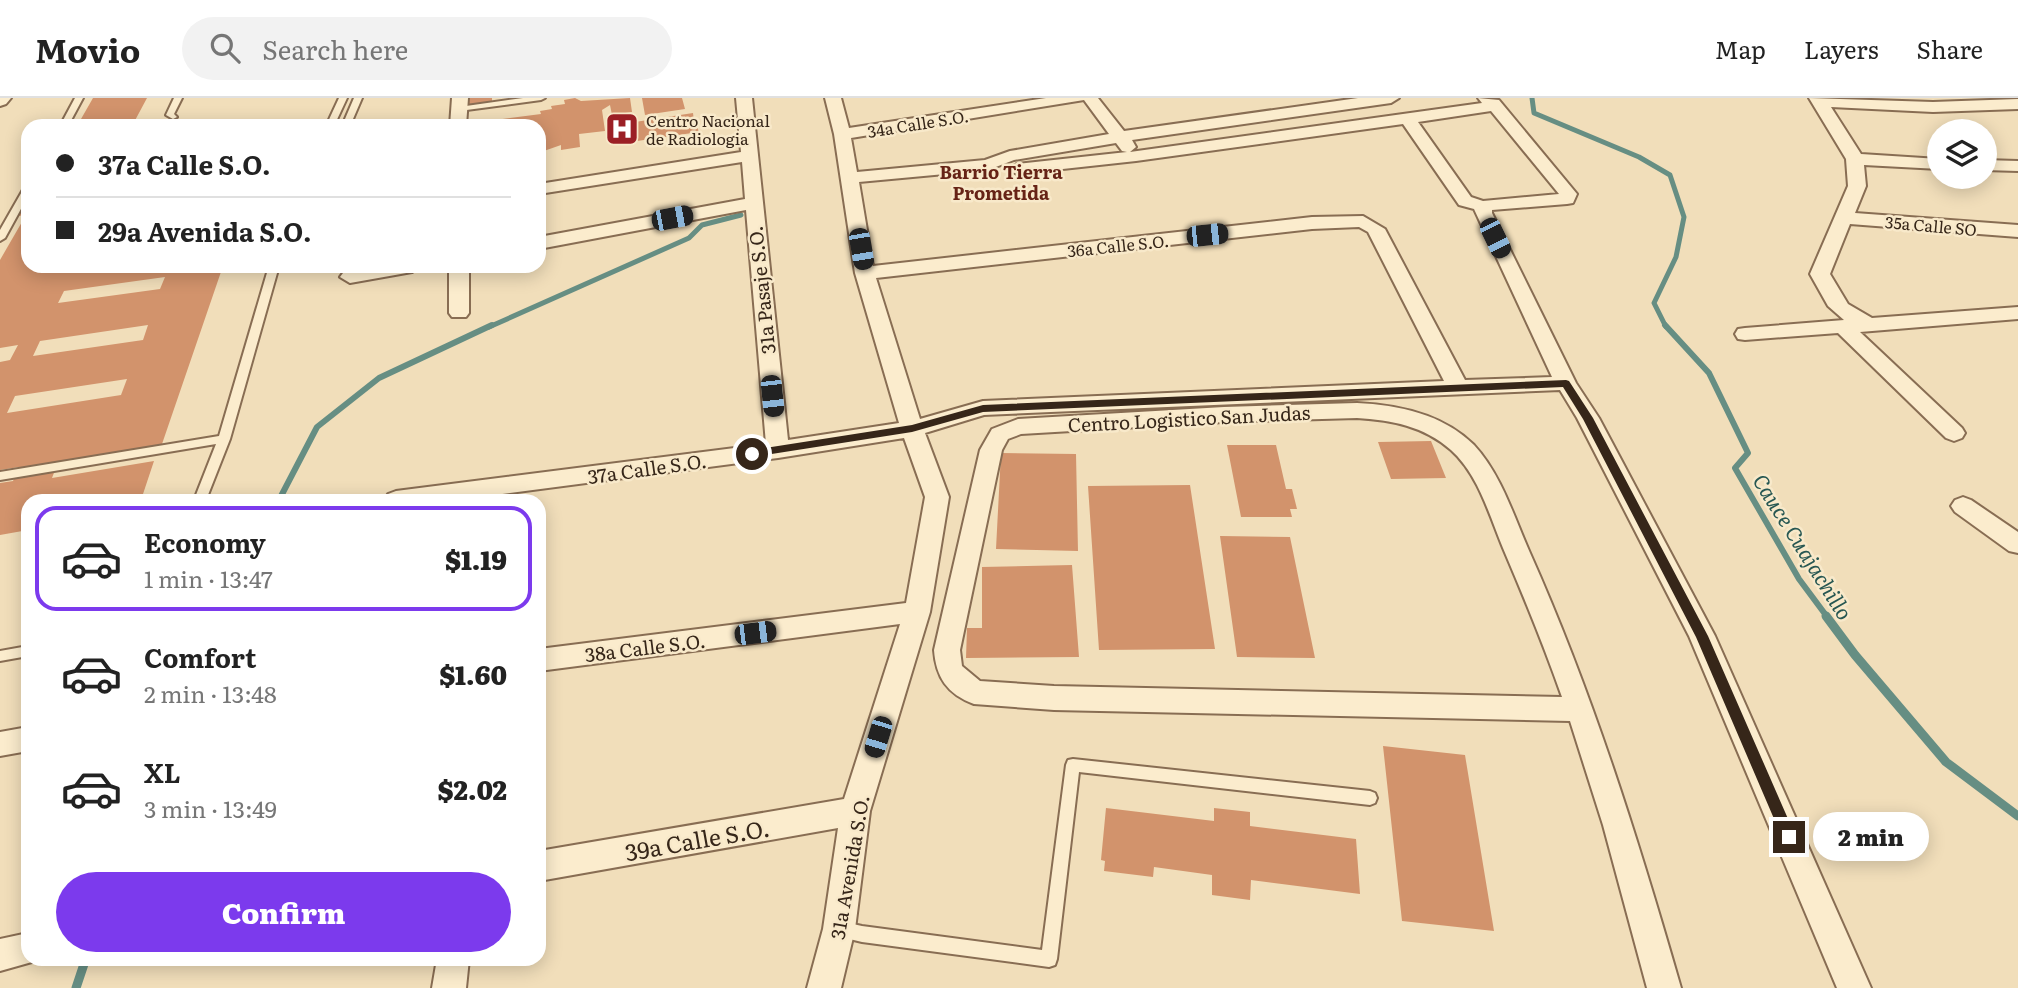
<!DOCTYPE html>
<meta charset="utf-8">
<style>
body{margin:0;font-family:Literata,serif;background:#f2f2f2;color:#222;height:100vh;display:flex;flex-direction:column;font-size:26px;white-space:nowrap}
*{box-sizing:border-box;margin:0}
p{font-size:23px;color:#767676}
.icon{flex:none;width:38px;height:38px;fill:none;stroke:currentColor;stroke-width:2;stroke-linecap:round;stroke-linejoin:round}
.map{position:relative;flex:1;overflow:hidden}
.details{position:absolute;left:21px;top:396px;width:525px;height:472px;display:flex;flex-direction:column;background:#fff;border-radius:21px;box-shadow:0 4px 18px #0003}
.details>*{flex:none}
.hud{position:absolute;left:21px;top:21px;width:525px;height:154px;border-radius:21px;box-shadow:0 4px 18px #0003;display:grid;align-content:center;height:154px;padding:0 35px;background:#fff}
.tools{position:absolute;left:1927px;top:21px;display:grid;gap:14px}
.tools a{display:grid;place-items:center;width:70px;height:70px;border-radius:50%;background:#fff;box-shadow:0 4px 18px #0003;font-size:35px}
.end{position:absolute;width:32px;height:32px;margin:-16px;border:9px solid #362619;background:#fff;box-shadow:0 0 0 4px #fff}
.from{border-radius:50%}
.bubble{position:absolute;height:49px;border-radius:24px;background:#fff;box-shadow:0 4px 18px #0003;font-size:23px;font-weight:800;line-height:49px;text-align:center}
.car{position:absolute;width:21px;height:42px;margin:-21px -10px;border-radius:9px;box-shadow:0 0 5px 2px #0007;background:linear-gradient(#222 24%,#8ab4d8 0 40%,#222 0 76%,#8ab4d8 0 86%,#222 0)}
.hud b{display:flex;align-items:center;gap:24px;height:66px;font-size:26px}
.hud b+b{border-top:2px solid #e0e0e0}
.hud i{width:18px;height:18px;background:#222}
ul{padding:12px 0 0;list-style:none}
li{display:flex;align-items:center;gap:21px;height:105px;margin:0 14px 10px;padding:0 21px;border:4px solid transparent;border-radius:21px}
li div{flex:1}
li b{display:block;font-size:26px}
li em{font-style:normal;font-weight:800}
li.current{border-color:#7c3aed}
li>.icon{width:63px;height:63px;stroke-width:1.5}
.primary-button{display:flex;gap:14px;margin-top:auto;padding:14px 35px}
.primary-button a{flex:1;height:80px;border-radius:42px;background:#7c3aed;color:#fff;font-size:28px;font-weight:800;line-height:80px;text-align:center}
header{display:flex;align-items:center;gap:42px;box-sizing:border-box;height:98px;padding:0 35px;background:#fff;border-bottom:2px solid #e0e0e0}
header strong{font-size:33px}
nav{display:flex;gap:38px;margin-inline-start:auto;font-size:24px}
.search{width:490px;height:63px;background:#f2f2f2;display:flex;align-items:center;gap:18px;box-sizing:border-box;padding:0 24px;border-radius:38px;color:#767676;font-size:26px}
.map>svg:first-child{display:block}
.lines{fill:none;stroke-linecap:round;stroke-linejoin:round}
.stream-far2{stroke:#668e83;stroke-width:5}
.stream-far1{stroke:#668e83;stroke-width:6}
.stream{stroke:#668e83;stroke-width:9}
.building{fill:#d2936c;fill-rule:evenodd}
.lane-casing{stroke:#886d53;stroke-width:4}
.street-casing{stroke:#886d53;stroke-width:4}
.lane{fill:#fbeccd;fill-rule:evenodd}
.street{fill:#fbeccd;fill-rule:evenodd}
.route{fill:#362619}
.labels{text-anchor:middle;dominant-baseline:central;stroke-width:5;stroke-linejoin:round;paint-order:stroke}
.far-poi-label{font-size:16px;fill:#362619;stroke:#f8e9ca;text-anchor:start}
.far-street-label{font-size:16px;fill:#362619;stroke:#f8e9ca}
.far-neighbourhood-label{font-size:18px;font-weight:bold;fill:#662316;stroke:#f8e9ca}
.street-label{font-size:19px;fill:#362619;stroke:#f8e9ca}
.water-label{font-size:21px;font-style:italic;fill:#275752;stroke:#f8e9ca}
.near-street-label{font-size:23px;fill:#362619;stroke:#f8e9ca}
</style>
<header>
<strong>Movio</strong>
<div class="search"><svg class="icon" aria-label="search" viewBox="0 0 24 24"><circle cx="10" cy="10" r="6"/><path d="M15 15l6 6"/></svg>Search here</div>
<nav><a>Map</a><a>Layers</a><a>Share</a></nav>
</header>
<div class="map">
<svg width="2018" height="890" viewBox="0 0 2018 890">
<rect width="100%" height="100%" fill="#f1deba"/>
<g class="lines">
<!-- stream-far2 -->
<path class="stream-far2" d="M1532,0L1534,15L1639,59L1670,77L1684,119L1676,159L1654,205L1666,229
M489,229L689,140L702,127L741,117"/>
<!-- stream-far1 -->
<path class="stream-far1" d="M1665,227L1709,275L1748,355L1735,370L1799,481L1828,520
M279,402L317,329L379,280L492,227"/>
<!-- stream -->
<path class="stream" d="M1826,518L1855,557L1946,664L2018,718
M76,890L85,863"/>
</g>
<!-- building -->
<path class="building" d="M93,0H147L132,28H77Z
M469,0H492V4L469,8Z
M575,0L581,3L630,0L632,14L612,17L610,7L602,12L605,33L579,36L580,49L561,52V47L541,54L539,28H494L495,22L541,16L540,13L552,11L551,8L565,6L564,2Z
M642,0H682L685,11L645,17Z
M693,15L694,23L688,24L689,29L697,28L699,34L637,43V39L629,40V35L625,36L624,28L635,26V24Z
M28,100V168H223L162,346L58,364L52,380L154,363L141,402H28V432L0,437V385L13,383L19,369L0,372V264L10,262L18,247L0,250V162L26,117L18,118ZM165,179L160,191L58,205L64,193ZM148,227L143,242L33,258L40,243ZM127,281L121,297L7,315L15,298Z
M1431,343L1446,380L1391,381L1378,344Z
M1227,347H1276L1286,391H1292L1297,411H1290L1292,419H1241Z
M1001,355L1076,356L1078,453L996,451Z
M1190,387L1215,551L1099,552L1088,388Z
M1220,438L1290,439L1315,560L1237,559Z
M1072,467L1079,559L966,560L967,530H982V469Z
M1383,648L1465,657L1494,833L1402,823Z
M1106,710L1214,723V710L1250,714V728L1356,741L1360,796L1251,782L1250,802L1212,797V777L1154,769L1153,779L1104,773L1105,763L1101,762Z"/>
<g class="lines">
<defs>
<path id="lane" d="M75,0H83L68,28H60Z
M174,0H182L174,16L177,19L173,21L166,17Z
M339,0H347L334,28H326Z
M354,0H362L350,28H342Z
M523,0H545L541,2L459,13L455,11L459,9Z
M28,87V98L5,140L0,143V132L24,90Z
M269,168H279L230,341L206,402H194L216,346L0,382V374L219,338Z
M28,548V558L0,563V553Z
M1073,661L1370,693L1375,695L1377,700L1375,705L1370,707L1079,674L1057,861L1055,867L1049,869L862,844L833,837L831,831L833,825L839,823L862,828L1042,852L1066,667L1068,662Z"/>
<path id="street" d="M0,0H11L6,6L0,8Z
M452,0H468L466,28H450Z
M736,0H752L788,342L899,325L855,175L834,36L825,0H841L849,30L1046,0H1098L1124,33L1358,0H1399L1391,5L1132,42L1136,49L1130,54L1482,5L1478,0L1499,2L1577,96L1573,105L1567,106L1492,112V115L1576,285L1599,320L1715,538L1871,890H1837L1689,538L1577,320L1560,292L984,317L925,335L949,399L930,514L870,713L855,831L841,890H807L823,831L838,730L539,783V753L844,701L900,526L539,573V551L906,505L925,399L904,340L778,360L457,402H384L388,396L396,393L766,346L746,112L539,151V139L745,101L742,64L539,96V86L741,54ZM1084,2L1109,36L1010,53L985,62L857,74L851,40ZM1491,13L1559,96L1483,103L1471,99L1418,24ZM1403,26L1459,107L1474,111L1552,279L1465,282L1385,131L1363,118L1312,119L873,168L859,84L988,72L1014,62L1116,45L1122,53L1127,54L1017,66L1008,71L1017,76L1136,63ZM1359,129L1368,134L1444,283L983,303L920,321L876,180L1312,131Z
M1809,0L1933,4L2018,1V11L1933,14L1831,9L1861,56L1939,61V71L1864,67L1866,88L1855,115L2018,127V139L1850,126L1830,176L1848,206L1872,220L2018,209V221L1860,234L1962,330L1965,335L1962,340L1954,343L1946,340L1838,235L1745,242L1738,241L1735,236L1738,231L1745,230L1844,222L1828,208L1810,176L1848,88L1846,61Z
M1984,62L2018,63V73L1984,72Z
M379,168H422L412,174L350,185L340,179L343,175Z
M449,168H469V215L466,219H452L449,215Z
M1357,305C1399,307 1443,316 1474,347C1501,376 1514,419 1530,455C1593,596 1638,741 1681,890H1647L1603,727L1570,623L1054,612L974,606C947,596 936,579 934,552L980,352L992,331L1018,321L1224,309ZM1357,320C1391,322 1424,328 1451,352C1478,376 1489,416 1503,450C1524,499 1544,548 1562,599L1054,588L980,583L962,568L960,552L1002,352L1008,341L1021,336L1224,324Z
M1963,399L1971,402L2018,434V455L2009,453L1955,414L1951,408L1955,402Z
M28,629V653L0,658V634Z
M28,835V861L39,862L0,873V841Z
M437,861H469L466,890H432Z"/>
</defs>
<!-- lane casing -->
<use href="#lane" class="lane-casing"/>
<!-- street casing -->
<use href="#street" class="street-casing"/>
<!-- lane -->
<use href="#lane" class="lane"/>
<!-- street -->
<use href="#street" class="street"/>
</g>
<!-- route -->
<path class="route" d="M1566,282L1569,283L1593,320L1708,538L1796,739L1794,744H1784L1696,539L1583,321L1563,289L983,314L912,334L752,359L747,356L752,352L912,327L983,307Z"/>
<!-- icons -->
<defs>
<symbol id="hospital-square" viewBox="-11 -11 22 22"><rect x="-9" y="-9" width="18" height="18" rx="4" fill="#9b1f25" stroke="#f8e9ca"/><path d="M-5-5h3v3.5h4V-5h3V5h-3V1.5h-4V5h-3Z" fill="#fff"/></symbol>
</defs>
<g fill-rule="evenodd">
<use href="#hospital-square" x="603" y="12" width="38" height="38"/>
</g>
<g class="labels">
<!-- far-poi labels -->
<g class="far-poi-label">
<text x="646" y="22">Centro Nacional<tspan x="646" dy="18">de Radiologia</tspan></text>
</g>
<!-- far-street labels -->
<g class="far-street-label">
<text transform="translate(918 25) rotate(-9)">34a Calle S.O.</text>
<text transform="translate(1931 127) rotate(5)">35a Calle SO</text>
<text transform="translate(1118 147) rotate(-6)">36a Calle S.O.</text>
</g>
<!-- far-neighbourhood labels -->
<g class="far-neighbourhood-label">
<text x="1001" y="73">Barrio Tierra<tspan x="1001" dy="21">Prometida</tspan></text>
</g>
<!-- street labels -->
<g class="street-label">
<text transform="translate(761 192) rotate(-96)">31a Pasaje S.O.</text>
<text transform="translate(1189 320) rotate(-3)">Centro Logistico San Judas</text>
<text transform="translate(647 370) rotate(-8)">37a Calle S.O.</text>
<text transform="translate(645 549) rotate(-7)">38a Calle S.O.</text>
<text transform="translate(849 769) rotate(-80)">31a Avenida S.O.</text>
</g>
<!-- water labels -->
<g class="water-label">
<text transform="translate(1804 448) rotate(58)">Cauce Cuajachillo</text>
</g>
<!-- near-street labels -->
<g class="near-street-label">
<text transform="translate(697 741) rotate(-10)">39a Calle S.O.</text>
</g>
</g>
</svg>
<div class="tools">
<a><svg class="icon" aria-label="layers" viewBox="0 0 24 24"><path d="M12 4l9 5-9 5-9-5zM3 14l9 5 9-5"/></svg></a>
</div>
<i class="end from" style="left:752px;top:356px"></i>
<i class="end" style="left:1789px;top:739px"></i>
<div class="bubble" style="left:1813px;top:714px;width:116px">2 min</div>
<i class="car" style="left:672px;top:120px;rotate:79deg"></i>
<i class="car" style="left:1207px;top:137px;rotate:84deg"></i>
<i class="car" style="left:1495px;top:140px;rotate:154deg"></i>
<i class="car" style="left:861px;top:151px;rotate:170deg"></i>
<i class="car" style="left:772px;top:298px;rotate:174deg"></i>
<i class="car" style="left:755px;top:535px;rotate:83deg"></i>
<i class="car" style="left:878px;top:639px;rotate:197deg"></i>
<div class="hud">
<b><i class="from"></i>37a Calle S.O.</b>
<b><i></i>29a Avenida S.O.</b>
</div>
<section class="details">
<ul>
<li class="current"><svg class="icon" aria-label="car" viewBox="0 0 24 24"><path d="M5 17H2v-5l4-1 3-4h7l3 4 3 1v5h-3M9 17h6M6 11h13"/><circle cx="7" cy="17" r="2"/><circle cx="17" cy="17" r="2"/></svg><div><b>Economy</b><p>1 min · 13:47</p></div><em>$1.19</em></li>
<li><svg class="icon" aria-label="car" viewBox="0 0 24 24"><path d="M5 17H2v-5l4-1 3-4h7l3 4 3 1v5h-3M9 17h6M6 11h13"/><circle cx="7" cy="17" r="2"/><circle cx="17" cy="17" r="2"/></svg><div><b>Comfort</b><p>2 min · 13:48</p></div><em>$1.60</em></li>
<li><svg class="icon" aria-label="car" viewBox="0 0 24 24"><path d="M5 17H2v-5l4-1 3-4h7l3 4 3 1v5h-3M9 17h6M6 11h13"/><circle cx="7" cy="17" r="2"/><circle cx="17" cy="17" r="2"/></svg><div><b>XL</b><p>3 min · 13:49</p></div><em>$2.02</em></li>
</ul>
<div class="primary-button"><a>Confirm</a></div>
</section>
</div>
